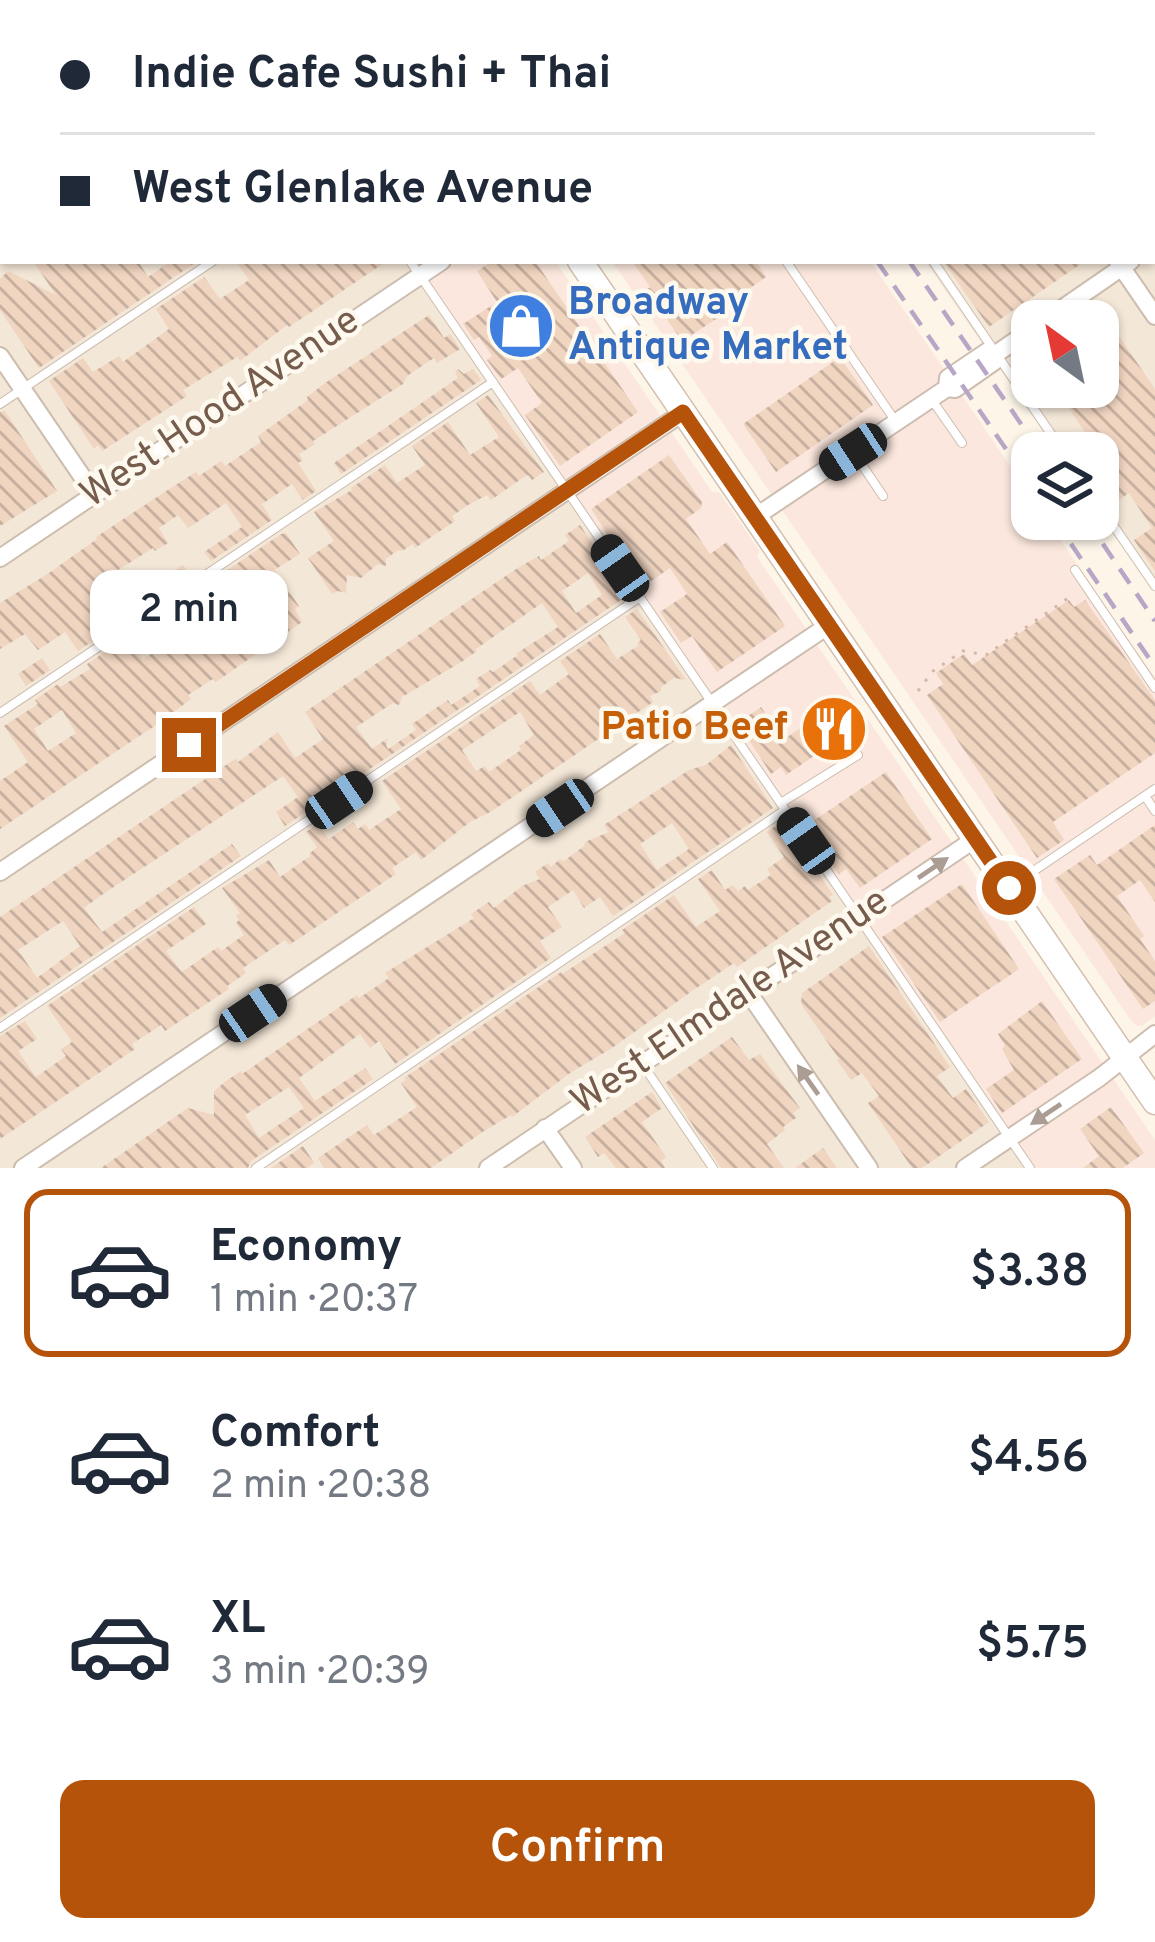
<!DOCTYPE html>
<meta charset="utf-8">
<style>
body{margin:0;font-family:Overpass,sans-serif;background:#f2f2f3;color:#1f2937;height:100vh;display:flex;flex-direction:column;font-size:45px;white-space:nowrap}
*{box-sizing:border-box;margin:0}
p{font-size:39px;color:#747a83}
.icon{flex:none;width:66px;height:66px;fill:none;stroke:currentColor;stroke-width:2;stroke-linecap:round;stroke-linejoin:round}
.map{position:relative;height:1168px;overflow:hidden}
.drawer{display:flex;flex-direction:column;background:#fff;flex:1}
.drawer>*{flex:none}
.banner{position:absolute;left:0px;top:0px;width:1155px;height:264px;box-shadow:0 3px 9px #0004;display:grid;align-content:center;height:264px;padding:0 60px;background:#fff}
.needle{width:78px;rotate:327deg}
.tools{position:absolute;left:1011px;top:300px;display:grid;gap:24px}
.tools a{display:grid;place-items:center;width:108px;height:108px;border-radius:24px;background:#fff;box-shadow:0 3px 9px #0004;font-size:60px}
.end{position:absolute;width:54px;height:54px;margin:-27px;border:15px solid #b45309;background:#fff;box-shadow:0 0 0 6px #fff}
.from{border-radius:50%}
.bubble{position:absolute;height:84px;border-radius:24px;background:#fff;box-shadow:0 3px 9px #0004;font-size:39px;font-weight:600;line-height:84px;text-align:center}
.car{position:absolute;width:36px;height:72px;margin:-36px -18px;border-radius:15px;box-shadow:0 0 9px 3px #0007;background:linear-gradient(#222 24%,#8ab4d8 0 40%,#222 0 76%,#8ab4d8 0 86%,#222 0)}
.banner b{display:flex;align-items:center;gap:42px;height:114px;font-size:45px}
.banner b+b{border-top:3px solid #e0e1e3}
.banner i{width:30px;height:30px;background:#1f2937}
ul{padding:21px 0 0;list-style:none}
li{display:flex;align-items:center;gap:36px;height:168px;margin:0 24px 18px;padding:0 36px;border:6px solid transparent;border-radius:24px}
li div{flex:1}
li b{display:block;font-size:45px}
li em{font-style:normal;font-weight:600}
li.active{border-color:#b45309}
li>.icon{width:108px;height:108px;stroke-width:1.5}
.primary-button{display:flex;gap:24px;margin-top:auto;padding:24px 60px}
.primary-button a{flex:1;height:138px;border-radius:24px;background:#b45309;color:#fff;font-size:48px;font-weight:600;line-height:138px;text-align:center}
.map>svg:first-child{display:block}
.residential{fill:#f3e7d7;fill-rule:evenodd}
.commercial{fill:#fbe7dd}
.building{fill:url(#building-back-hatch);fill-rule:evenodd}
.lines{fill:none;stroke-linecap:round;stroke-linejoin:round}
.lane-casing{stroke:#cdbdaf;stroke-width:10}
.street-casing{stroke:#cdbdaf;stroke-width:20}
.secondary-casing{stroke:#d2bfaf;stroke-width:27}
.path{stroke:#d5b8a4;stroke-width:3;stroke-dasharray:3 9;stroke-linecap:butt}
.lane{stroke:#fff;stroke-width:8}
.street{stroke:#fff;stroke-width:16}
.secondary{stroke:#fff;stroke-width:24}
.rail{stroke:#b8a6c6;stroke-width:4.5;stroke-dasharray:18 12;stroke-linecap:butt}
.oneway{fill:#ac9d94}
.route{stroke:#b45309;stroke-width:15}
.labels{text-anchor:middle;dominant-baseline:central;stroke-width:9;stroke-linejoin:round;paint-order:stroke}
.shop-label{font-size:39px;font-weight:bold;fill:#366cbe;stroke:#fef9ef;text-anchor:start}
.street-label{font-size:39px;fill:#755c4d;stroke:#fef9ef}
.food-label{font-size:39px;font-weight:bold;fill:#c56008;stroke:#fef9ef;text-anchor:end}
</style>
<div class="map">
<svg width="1155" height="1168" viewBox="0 0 1155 1168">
<defs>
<pattern id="building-back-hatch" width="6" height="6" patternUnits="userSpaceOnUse" patternTransform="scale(3)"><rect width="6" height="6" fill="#f0d5c1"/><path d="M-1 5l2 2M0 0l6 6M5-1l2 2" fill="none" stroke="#c7b09f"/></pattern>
</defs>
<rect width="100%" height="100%" fill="#fcf5e8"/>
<!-- residential -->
<path class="residential" d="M0,0H230L232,3H3V261H409L1031,1168H0Z
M748,0H1155V590L1098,510V453H1058L925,261H1152V3H750ZM1032,321H1098V387H1032Z"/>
<!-- commercial -->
<path class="commercial" d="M437,0H691L693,3H439Z
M409,261H555L712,492H719L759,550L757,557L1155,1140V1168H1031Z
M612,261H870L1032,498V519H1046L1155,678V1016L1142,1026L1136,1025L1130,1019Z"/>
<!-- building -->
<path class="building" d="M33,261H138L148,277L171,261L195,263L39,368L0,310V279L8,271L56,295Z
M236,261H387L289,327L287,325L240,361L237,357L183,390L187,396L102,451L98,445L94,449L49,381L83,358L93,372L119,356L123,362L169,329L156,309L204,277L220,299L249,280Z
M493,261H535L638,412L560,466L525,415L542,403L518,368L501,379L487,360L492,356L479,337L474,340L463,324L497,302L477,271Z
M632,261H756L766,277L720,309L724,314L682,341L646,290L650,287Z
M943,261H1085L989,327Z
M429,315L444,338L450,334L460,349L437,363L434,358L407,376L403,384L313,441L315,444L299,454L303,460L298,463L316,491L303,500L292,484L262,504L272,520L211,561L204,552L242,527L226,503L188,528L178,515L159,528L168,543L155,551L153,548L110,575L113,579L94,593L109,615L183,565L190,575L78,651L65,632L38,650L25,634L0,649V603L46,575L97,539L96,537L174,486L196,472L199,476L221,461L225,466L261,442L258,436L308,400L307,397L325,383Z
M1108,320L1155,389V571L1134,540L1152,528L1129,493L1110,506L1104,497L1098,489V452L1055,387H1098V326Z
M840,357L873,405L776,472L743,424Z
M458,369L464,374L473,369L481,380L341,474L334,463L458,378L455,373Z
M488,395L544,472L532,480L528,475L524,477L491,500L487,495L468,505L452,516L455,521L415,548L413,544L402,551L398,550L386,559V566L378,564L361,578L347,575L346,593L338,591L332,594L308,558L334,541L314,512L352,490L351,488L385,465L397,483L425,465L412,446L448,422L470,455L499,437L476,403Z
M5,411L57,491L0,526V412Z
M669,455L702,502L701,508L686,519L710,554L727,542L785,626L717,672L692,636L681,643L660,612L687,594L670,568L650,582L637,579L591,509Z
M580,525L627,596L285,826L276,812L298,797L283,776L106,892L84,908L102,932L232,844L241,856L0,1018V917L214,773L235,759L238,762L278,732L295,758L323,739L305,712L516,569L539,556L541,560L569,541L565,535ZM588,573L602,595L576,613L562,591ZM542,603L558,627L517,653L518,655L493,672L490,670L476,679L480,686L451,705L448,700L412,724L416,730L388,749L386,745L388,738L372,749L356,727L393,703L399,705L402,697L463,661L477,651L476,649ZM63,921L80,946L37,978L18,950Z
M286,533L300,554L274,570L299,606L295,609L302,622L216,682L213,679L188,695L191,699L156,725L0,829V781L28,762L4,726L38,704L35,700L58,684L60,687L90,669L87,664L128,637L143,659L178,637L190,655L238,621L239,623L271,601L255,576L232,591L220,575L281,534ZM62,710L76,733L48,751L34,729Z
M199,589L210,606L176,628L164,613Z
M1069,600L1074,607L1085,600L1155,700V753L1053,822L1064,840L1037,858L927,695L943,684L936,673L964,654L972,665Z
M637,609L686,680L674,678L661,687V691L650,696L653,702L492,811L470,822L421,860L416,852L392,868L396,874L289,945L285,940L243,968L246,973L227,986L229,989L165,1031L161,1025L132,1044L135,1049L0,1139V1036L25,1021L37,1039L18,1051L36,1077L66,1056L61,1049L72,1042L47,1006L194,907L206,924L166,951L182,972L218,947L221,951L244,935L236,923L239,920L236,915L240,913L222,888L269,860L280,877L310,856L309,854L317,847L306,832L318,824L329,839L353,822L358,829L365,824L369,830L401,809L382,781L530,681L540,695L569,674L560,661L600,634L617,659L638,646L637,643L641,640L625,617ZM520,712L534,735L519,746L521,750L489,772L485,766L476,771L462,750Z
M42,658L50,670L26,686L18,674Z
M761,707L783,740L815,718L819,725L842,709L855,728L786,775L781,767L771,774L738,723Z
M731,745L773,808L613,916L600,897L584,908L573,890L548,907L562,927L540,941L551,958L395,1064L379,1041L370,1048L360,1034L299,1078L315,1101L365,1068L373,1079L251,1161L248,1168H101L188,1108L214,1115V1091L226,1081L241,1071L242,1074L357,995L359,998L389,978L385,973L474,918L471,914L489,902L494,908L522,886L540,879L535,872L548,863L551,867L560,859L564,861L584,846L585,842L609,832L604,825L689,770L706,765ZM672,823L689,849L657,870L640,844ZM289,1087L304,1108L259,1138L245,1115Z
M886,772L932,839L860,888L846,869L839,874L809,830L814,824L813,821Z
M781,822L825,883L833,895L829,897L832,901L737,967L734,963L692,991L612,1048L570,1073L512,1117L511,1115L484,1131L431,1168H324L318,1158L367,1125L374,1135L417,1107L401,1083L406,1080L404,1078L561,972L562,974L625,933L622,930L674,895L696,927L720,911L698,879L712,870L725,890L733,885L738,891L745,886L748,890L771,875L767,869L784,857L767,832Z
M1155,825V902L1140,880L1117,896L1144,936L1140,939L1155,961V1001L1143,1009L1054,879L1090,855L1097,865Z
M962,884L1019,969L940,1022L882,937Z
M869,946L950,1067L937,1076L953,1098L966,1089L989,1122L922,1168H912L868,1103L879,1096L862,1073L851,1080L837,1060L839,1059L801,1004L802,993Z
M1042,1001L1082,1059L1002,1113L986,1089L1014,1070L1002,1049L1005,1046L998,1034Z
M732,1037L749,1060L760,1054L800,1108L793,1113L796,1118L783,1127L785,1130L767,1144L784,1168H721L665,1083Z
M652,1092L662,1108L642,1122L666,1157L661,1161L665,1168H616L604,1153L598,1157L585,1137Z
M1111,1107L1144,1153L1123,1168H1083L1099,1156L1080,1129Z
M303,1146L314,1163L307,1168H271Z
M823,1148L837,1168H795Z"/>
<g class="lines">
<defs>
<path id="lane" d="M125,0L127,3
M681,0L683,3
M755,0L757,3
M1121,0L1123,3
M108,3L112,0
M625,3L629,0
M1152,46L1155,51
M0,76L3,74
M410,261L1030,1168
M786,261L896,422
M933,261L1064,453
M932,400L962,443
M0,404L213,261
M854,453L883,496
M1098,503L1155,586
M1075,570L1155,688
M0,713L493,382
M1145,796L1155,811
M781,803L858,755
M1010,887L1155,789
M0,1028L640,597
M643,1065L713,1168
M256,1168L785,810"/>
<path id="street" d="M72,0L74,3
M939,0L942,3
M350,3L355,0
M0,238L3,236
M1152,247L1155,245
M1118,262L1155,316
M1044,321L1131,261
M0,356L94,494
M947,388L948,378L988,351L996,354
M755,517L947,388L955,389L995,361L996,354L1032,329
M0,558L442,261
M0,872L684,412
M748,992L869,1168
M545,1128L573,1168
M23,1168L829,625
M488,1168L975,839
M965,1168L1099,1078L1155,1034"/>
<path id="secondary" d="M401,0L403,3
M580,261L1155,1102"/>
</defs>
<!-- lane casing -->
<use href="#lane" class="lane-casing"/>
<!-- street casing -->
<use href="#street" class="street-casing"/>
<!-- secondary casing -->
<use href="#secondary" class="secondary-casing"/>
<!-- path -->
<path class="path" d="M918,691L933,671L963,651L986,655L1074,594"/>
<!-- lane -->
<use href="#lane" class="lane"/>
<!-- street -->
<use href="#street" class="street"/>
<!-- secondary -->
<use href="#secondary" class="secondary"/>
<!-- rail -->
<path class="rail" d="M699,0L701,3
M741,0L743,3
M877,261L1032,487
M909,261L1041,453
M1054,519L1155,667
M1086,519L1155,621"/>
</g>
<!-- one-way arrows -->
<defs><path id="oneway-solid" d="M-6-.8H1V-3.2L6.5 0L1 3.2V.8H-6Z" transform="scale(3)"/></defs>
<g class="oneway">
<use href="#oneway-solid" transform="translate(933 868) rotate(-34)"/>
<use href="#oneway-solid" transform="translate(808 1080) rotate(-125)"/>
<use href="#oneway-solid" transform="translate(1046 1114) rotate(146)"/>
</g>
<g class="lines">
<!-- route -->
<path class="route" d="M189,745L683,412L1009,888"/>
</g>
<!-- icons -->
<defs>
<symbol id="shop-disc" viewBox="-11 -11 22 22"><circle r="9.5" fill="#3f7fe0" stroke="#fef9ef"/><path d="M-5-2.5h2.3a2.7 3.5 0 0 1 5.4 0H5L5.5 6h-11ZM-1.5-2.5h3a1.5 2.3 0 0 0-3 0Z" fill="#fff"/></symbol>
<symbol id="restaurant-disc" viewBox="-11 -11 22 22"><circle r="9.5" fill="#e8710a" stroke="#fef9ef"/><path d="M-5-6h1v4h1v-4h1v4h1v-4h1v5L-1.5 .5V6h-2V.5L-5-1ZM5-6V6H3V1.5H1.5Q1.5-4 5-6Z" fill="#fff"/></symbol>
</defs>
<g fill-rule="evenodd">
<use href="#shop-disc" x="483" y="288" width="76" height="76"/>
<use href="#restaurant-disc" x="796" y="691" width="76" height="76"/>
</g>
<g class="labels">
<!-- shop labels -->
<g class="shop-label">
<text x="568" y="304">Broadway<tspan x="568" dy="45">Antique Market</tspan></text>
</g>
<!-- street labels -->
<g class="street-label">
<text transform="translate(221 409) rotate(-34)">West Hood Avenue</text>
<text transform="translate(731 1003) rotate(-34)">West Elmdale Avenue</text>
</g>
<!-- food labels -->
<g class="food-label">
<text x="788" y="729">Patio Beef</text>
</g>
</g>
</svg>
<div class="tools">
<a><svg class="needle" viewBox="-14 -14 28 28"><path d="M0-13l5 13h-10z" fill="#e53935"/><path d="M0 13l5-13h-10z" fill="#747a83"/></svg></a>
<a><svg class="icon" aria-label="layers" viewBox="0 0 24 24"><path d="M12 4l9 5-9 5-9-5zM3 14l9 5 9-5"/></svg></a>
</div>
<i class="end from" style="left:1009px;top:888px"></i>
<i class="end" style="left:189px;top:745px"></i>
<div class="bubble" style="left:90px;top:570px;width:198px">2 min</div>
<i class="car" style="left:853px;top:452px;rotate:237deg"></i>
<i class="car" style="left:620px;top:568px;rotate:325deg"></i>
<i class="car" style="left:339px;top:800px;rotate:56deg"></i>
<i class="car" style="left:560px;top:808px;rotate:236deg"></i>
<i class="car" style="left:806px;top:841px;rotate:325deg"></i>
<i class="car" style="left:253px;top:1013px;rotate:56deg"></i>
<div class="banner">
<b><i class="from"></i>Indie Cafe Sushi + Thai</b>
<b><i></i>West Glenlake Avenue</b>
</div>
</div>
<section class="drawer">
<ul>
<li class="active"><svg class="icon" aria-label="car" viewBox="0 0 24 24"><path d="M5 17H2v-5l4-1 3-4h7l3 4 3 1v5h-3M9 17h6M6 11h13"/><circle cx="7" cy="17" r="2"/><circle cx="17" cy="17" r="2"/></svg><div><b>Economy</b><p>1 min · 20:37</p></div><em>$3.38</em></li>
<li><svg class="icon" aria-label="car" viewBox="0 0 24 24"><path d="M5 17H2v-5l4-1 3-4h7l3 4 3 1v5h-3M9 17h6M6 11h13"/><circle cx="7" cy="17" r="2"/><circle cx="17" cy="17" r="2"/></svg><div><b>Comfort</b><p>2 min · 20:38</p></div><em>$4.56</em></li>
<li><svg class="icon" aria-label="car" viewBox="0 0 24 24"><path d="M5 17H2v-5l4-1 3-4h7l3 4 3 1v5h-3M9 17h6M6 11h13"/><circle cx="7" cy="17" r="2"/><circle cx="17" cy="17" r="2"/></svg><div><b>XL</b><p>3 min · 20:39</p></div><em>$5.75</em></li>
</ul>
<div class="primary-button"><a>Confirm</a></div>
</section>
